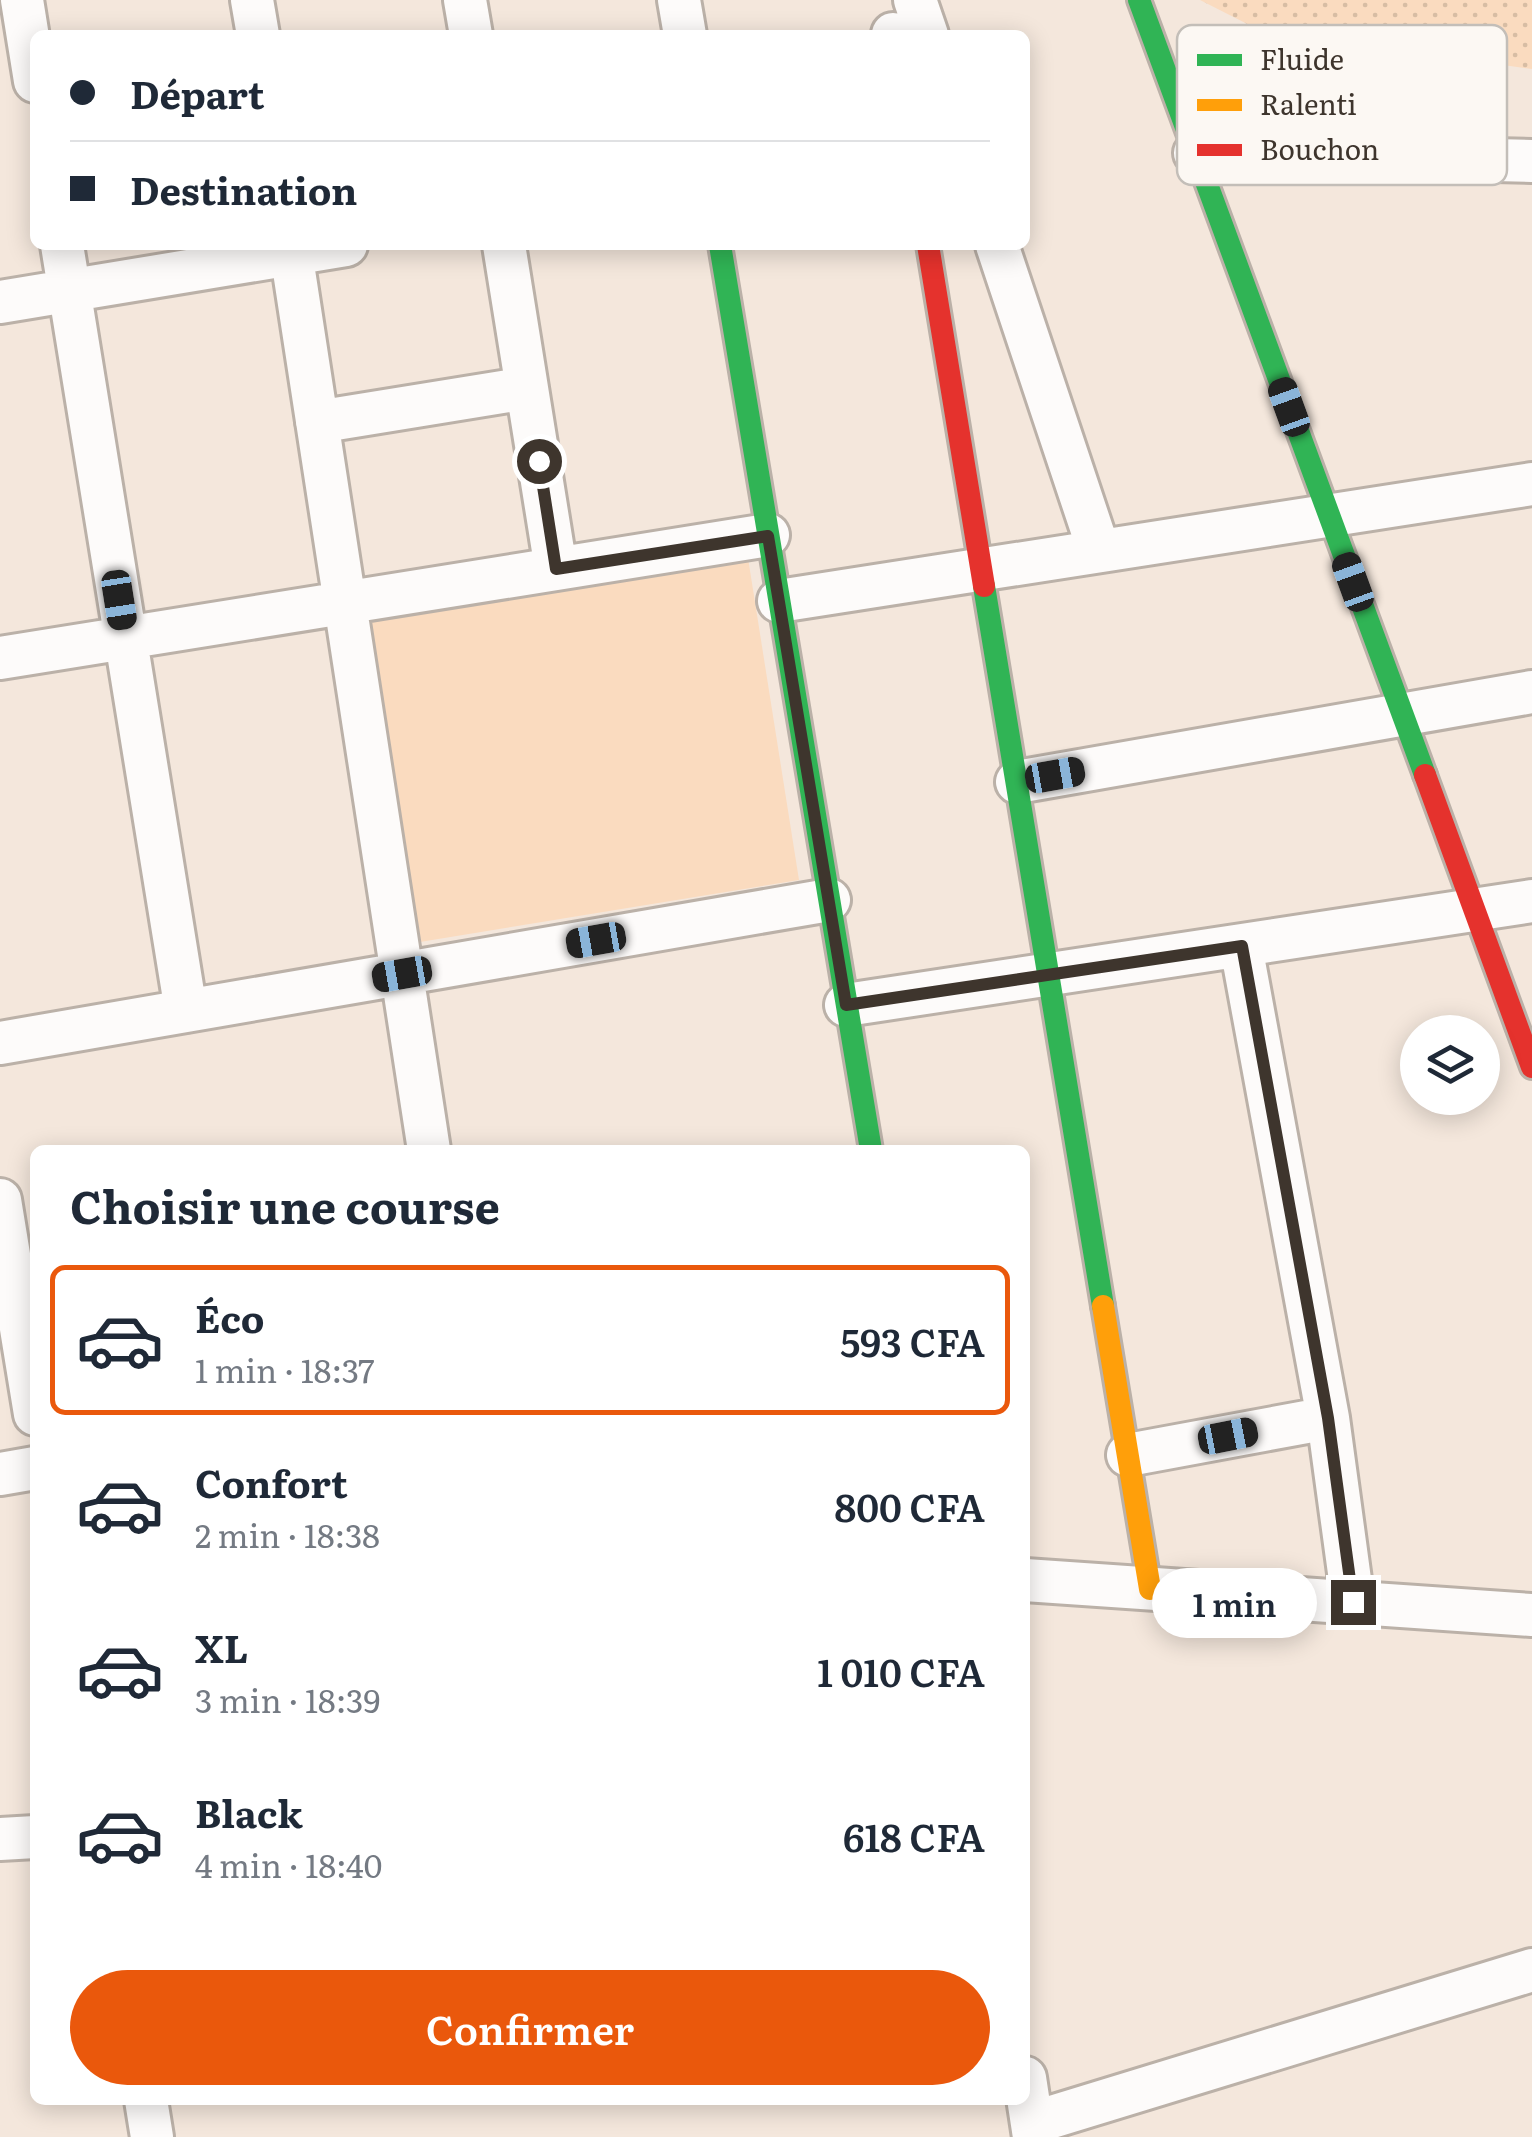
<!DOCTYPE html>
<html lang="fr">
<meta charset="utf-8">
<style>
body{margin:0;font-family:Literata,serif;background:#f2f2f3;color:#1f2937;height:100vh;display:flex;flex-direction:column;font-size:38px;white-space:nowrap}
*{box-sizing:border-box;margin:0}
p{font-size:32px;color:#747a83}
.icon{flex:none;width:55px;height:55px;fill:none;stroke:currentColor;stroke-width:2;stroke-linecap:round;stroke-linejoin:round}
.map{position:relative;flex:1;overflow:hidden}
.details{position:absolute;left:30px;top:1145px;width:1000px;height:960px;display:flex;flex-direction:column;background:#fff;border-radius:15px;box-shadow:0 5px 25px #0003}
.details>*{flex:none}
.guide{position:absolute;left:30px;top:30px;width:1000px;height:220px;border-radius:15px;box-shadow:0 5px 25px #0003;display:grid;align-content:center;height:220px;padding:0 40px;background:#fff}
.controls{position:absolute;left:1400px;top:1015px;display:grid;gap:20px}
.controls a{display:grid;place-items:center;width:100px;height:100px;border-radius:50%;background:#fff;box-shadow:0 5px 25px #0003;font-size:50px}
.end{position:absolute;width:45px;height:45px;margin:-22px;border:12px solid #3e352d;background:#fff;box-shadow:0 0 0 5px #fff}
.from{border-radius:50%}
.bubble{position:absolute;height:70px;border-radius:35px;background:#fff;box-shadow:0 5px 25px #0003;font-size:32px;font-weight:600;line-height:70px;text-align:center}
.car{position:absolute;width:30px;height:60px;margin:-30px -15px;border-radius:12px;box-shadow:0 0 8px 2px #0007;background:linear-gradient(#222 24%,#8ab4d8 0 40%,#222 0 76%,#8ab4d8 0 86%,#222 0)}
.guide b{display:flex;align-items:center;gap:35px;height:95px;font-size:38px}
.guide b+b{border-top:2px solid #e0e1e3}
.guide i{width:25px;height:25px;background:#1f2937}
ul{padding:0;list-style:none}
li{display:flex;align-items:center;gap:30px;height:150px;margin:0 20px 15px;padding:0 20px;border:5px solid transparent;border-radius:15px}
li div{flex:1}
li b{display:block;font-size:38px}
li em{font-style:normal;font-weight:600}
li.on{border-color:#ea580c}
li>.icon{width:90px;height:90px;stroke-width:1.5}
h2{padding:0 40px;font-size:45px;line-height:120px}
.action{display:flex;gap:20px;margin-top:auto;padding:20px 40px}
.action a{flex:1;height:115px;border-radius:60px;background:#ea580c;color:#fff;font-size:40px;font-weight:600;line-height:115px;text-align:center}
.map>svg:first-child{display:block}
.park{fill:#fadbbf}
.garden{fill:url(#garden-dots)}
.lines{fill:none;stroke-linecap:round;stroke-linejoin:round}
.street-casing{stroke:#bbb1a8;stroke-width:48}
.fast-casing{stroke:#bbb1a8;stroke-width:28}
.slow-casing{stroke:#bbb1a8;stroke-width:28}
.jam-casing{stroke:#bbb1a8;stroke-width:28}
.street{stroke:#fdfbfa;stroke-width:42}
.fast{stroke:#30b455;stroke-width:22}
.slow{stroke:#ff9f0a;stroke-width:22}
.jam{stroke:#e5322d;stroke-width:22}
.route{stroke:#3e352d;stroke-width:12}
.key{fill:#fcf8f3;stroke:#c3beb8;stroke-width:2.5}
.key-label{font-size:28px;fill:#3e352d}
</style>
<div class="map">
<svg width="1532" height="2137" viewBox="0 0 1532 2137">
<defs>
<pattern id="garden-dots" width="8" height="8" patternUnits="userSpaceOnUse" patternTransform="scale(2.5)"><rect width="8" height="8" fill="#fadbbf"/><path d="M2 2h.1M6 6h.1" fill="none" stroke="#d7bda4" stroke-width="1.8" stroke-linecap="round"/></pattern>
</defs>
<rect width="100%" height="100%" fill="#f4e7dc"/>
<!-- park -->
<path class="park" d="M748,558L799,880L420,942L368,620Z"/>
<!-- garden -->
<path class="garden" d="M1200,0H1532V69L1261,31Z"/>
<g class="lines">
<defs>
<path id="street" d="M22,0L35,81
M252,0L258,35
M465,0L471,35
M679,0L685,35
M915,0L927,35
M893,34V35
M1195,153L1532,161
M62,245L186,1011
M290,245L429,1150
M504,245L556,569
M997,245L1099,551
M0,302L346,245
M317,422L527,388
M779,601L1532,484
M0,658L768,535
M1017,782L1532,692
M1241,946L1328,1418L1353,1602
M846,1005L1532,901
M0,1043L829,900
M0,1200L35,1414
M1128,1455L1328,1418
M0,1474L35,1468
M1025,1580L1532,1615
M0,1839L35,1837
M1025,2078L1034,2137
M146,2100L152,2137
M1032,2123L1532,1970"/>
<path id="fast" d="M1139,0L1425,775
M720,245L871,1150
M984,586L1103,1306"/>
<path id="slow" d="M1103,1306L1150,1589"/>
<path id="jam" d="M928,245L984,586
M1425,775L1532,1067"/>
</defs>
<!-- street casing -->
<use href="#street" class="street-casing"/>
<!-- fast casing -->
<use href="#fast" class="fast-casing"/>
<!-- slow casing -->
<use href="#slow" class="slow-casing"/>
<!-- jam casing -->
<use href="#jam" class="jam-casing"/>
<!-- street -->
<use href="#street" class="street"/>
<!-- fast -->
<use href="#fast" class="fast"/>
<!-- slow -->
<use href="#slow" class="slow"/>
<!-- jam -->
<use href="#jam" class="jam"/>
</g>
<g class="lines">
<!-- route -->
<path class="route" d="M539,461L556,569L768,536L846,1005L1242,946L1328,1418L1353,1602"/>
</g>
<!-- legend -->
<rect x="1177" y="25" width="330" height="160" rx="15" class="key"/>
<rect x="1197" y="54" width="45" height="12" fill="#30b455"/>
<rect x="1197" y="99" width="45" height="12" fill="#ff9f0a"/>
<rect x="1197" y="144" width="45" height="12" fill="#e5322d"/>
<g class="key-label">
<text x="1260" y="70">Fluide</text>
<text x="1260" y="115">Ralenti</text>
<text x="1260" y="160">Bouchon</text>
</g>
</svg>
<div class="controls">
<a><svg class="icon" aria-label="layers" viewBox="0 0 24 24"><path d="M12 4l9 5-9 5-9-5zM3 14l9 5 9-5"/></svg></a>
</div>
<i class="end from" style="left:539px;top:461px"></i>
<i class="end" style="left:1353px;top:1602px"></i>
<div class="bubble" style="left:1152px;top:1568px;width:165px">1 min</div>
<i class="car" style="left:1289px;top:407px;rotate:340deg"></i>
<i class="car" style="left:1353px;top:582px;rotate:340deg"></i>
<i class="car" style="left:119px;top:600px;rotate:171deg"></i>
<i class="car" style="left:1055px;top:775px;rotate:80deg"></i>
<i class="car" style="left:596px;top:940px;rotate:260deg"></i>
<i class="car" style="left:402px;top:974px;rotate:260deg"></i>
<i class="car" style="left:1228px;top:1436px;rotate:79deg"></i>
<div class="guide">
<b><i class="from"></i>Départ</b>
<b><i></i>Destination</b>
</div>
<section class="details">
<h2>Choisir une course</h2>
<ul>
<li class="on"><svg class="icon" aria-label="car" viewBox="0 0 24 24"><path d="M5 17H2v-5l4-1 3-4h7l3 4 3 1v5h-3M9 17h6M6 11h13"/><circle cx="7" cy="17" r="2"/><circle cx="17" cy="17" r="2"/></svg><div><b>Éco</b><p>1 min · 18:37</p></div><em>593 CFA</em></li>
<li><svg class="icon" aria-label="car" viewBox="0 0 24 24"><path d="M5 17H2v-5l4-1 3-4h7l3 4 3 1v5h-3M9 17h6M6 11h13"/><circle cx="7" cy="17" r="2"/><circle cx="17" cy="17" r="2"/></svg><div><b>Confort</b><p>2 min · 18:38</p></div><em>800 CFA</em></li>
<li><svg class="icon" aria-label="car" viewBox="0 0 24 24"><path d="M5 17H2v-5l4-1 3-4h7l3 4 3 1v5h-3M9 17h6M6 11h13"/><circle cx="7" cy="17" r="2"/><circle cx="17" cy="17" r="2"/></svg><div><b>XL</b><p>3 min · 18:39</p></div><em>1 010 CFA</em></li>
<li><svg class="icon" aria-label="car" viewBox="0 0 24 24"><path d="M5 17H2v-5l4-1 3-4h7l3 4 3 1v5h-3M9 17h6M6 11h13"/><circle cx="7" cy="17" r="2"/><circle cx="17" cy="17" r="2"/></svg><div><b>Black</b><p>4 min · 18:40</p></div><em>618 CFA</em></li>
</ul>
<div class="action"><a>Confirmer</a></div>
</section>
</div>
